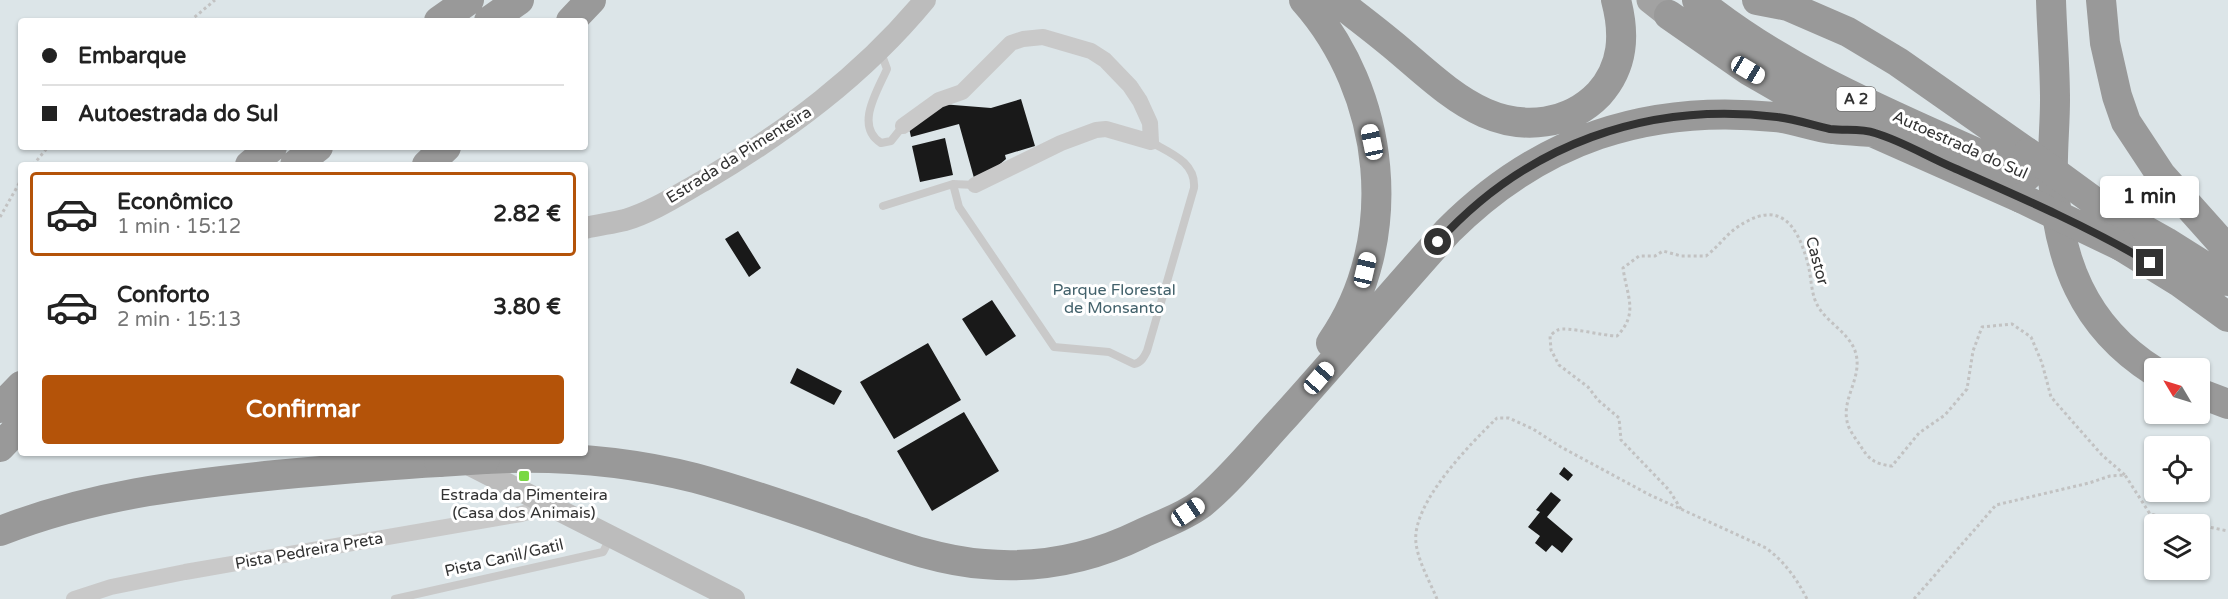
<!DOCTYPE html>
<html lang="pt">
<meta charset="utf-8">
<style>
body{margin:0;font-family:"Varela Round",sans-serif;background:#f6f6f6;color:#222;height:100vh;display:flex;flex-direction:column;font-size:22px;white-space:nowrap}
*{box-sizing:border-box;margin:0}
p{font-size:20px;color:#767676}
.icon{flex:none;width:33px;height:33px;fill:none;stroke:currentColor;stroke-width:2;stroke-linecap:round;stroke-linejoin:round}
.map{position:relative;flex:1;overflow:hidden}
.details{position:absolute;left:18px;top:162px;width:570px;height:294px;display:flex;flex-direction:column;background:#fff;border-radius:6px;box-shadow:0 2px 4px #0004}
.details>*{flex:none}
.top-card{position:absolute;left:18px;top:18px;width:570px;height:132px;border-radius:6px;box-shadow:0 2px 4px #0004;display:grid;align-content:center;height:132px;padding:0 24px;background:#fff}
.needle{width:39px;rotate:308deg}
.fabs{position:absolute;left:2144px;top:358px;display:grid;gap:12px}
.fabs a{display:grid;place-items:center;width:66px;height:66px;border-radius:6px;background:#fff;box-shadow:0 2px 4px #0004;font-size:30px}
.end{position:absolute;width:27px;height:27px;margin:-14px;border:8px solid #323232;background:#fff;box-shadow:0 0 0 3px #fff}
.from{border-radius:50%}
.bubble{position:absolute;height:42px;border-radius:6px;background:#fff;box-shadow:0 2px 4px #0004;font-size:20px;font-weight:700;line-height:42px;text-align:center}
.car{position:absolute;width:18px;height:36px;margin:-18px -9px;border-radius:8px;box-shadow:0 0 4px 2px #0007;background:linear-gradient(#fff 24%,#345 0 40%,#fff 0 76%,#345 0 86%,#fff 0)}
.top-card b{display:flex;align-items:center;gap:21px;height:57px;font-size:22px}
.top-card b+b{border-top:2px solid #e0e0e0}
.top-card i{width:15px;height:15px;background:#222}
ul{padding:10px 0 0;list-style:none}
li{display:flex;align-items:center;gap:18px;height:84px;margin:0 12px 9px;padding:0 12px;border:3px solid transparent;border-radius:6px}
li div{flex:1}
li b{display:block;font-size:22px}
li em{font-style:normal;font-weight:700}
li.current{border-color:#b45309}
li>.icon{width:54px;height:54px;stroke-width:1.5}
.cta{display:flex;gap:12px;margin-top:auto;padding:12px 24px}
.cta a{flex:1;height:69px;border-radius:6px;background:#b45309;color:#fff;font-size:24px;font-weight:700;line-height:69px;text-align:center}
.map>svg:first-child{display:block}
.green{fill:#dce5e8;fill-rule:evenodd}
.building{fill:#191919}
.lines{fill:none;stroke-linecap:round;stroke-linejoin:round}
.path{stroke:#c2c2c2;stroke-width:3;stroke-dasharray:3 3;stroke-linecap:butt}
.service{stroke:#c9c9c9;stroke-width:8}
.minor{stroke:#c9c9c9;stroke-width:16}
.secondary{stroke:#bcbcbc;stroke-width:22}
.trunk{stroke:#a2a2a2;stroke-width:27}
.motorway{stroke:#999;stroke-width:30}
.motorway-bridge{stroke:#999;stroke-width:30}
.route{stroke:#323232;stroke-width:8}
.poi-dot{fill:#7ad845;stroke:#fff;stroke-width:2}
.labels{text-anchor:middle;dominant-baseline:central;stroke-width:6;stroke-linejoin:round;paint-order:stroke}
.shield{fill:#fff;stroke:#707070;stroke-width:1.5}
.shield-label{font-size:15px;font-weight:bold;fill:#323232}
.street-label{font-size:16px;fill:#323232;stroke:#fff}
.park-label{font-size:16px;fill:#42616b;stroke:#fff}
.poi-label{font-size:16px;fill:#323232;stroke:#fff}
</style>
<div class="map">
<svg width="2228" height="599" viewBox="0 0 2228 599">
<rect width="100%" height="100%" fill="#fff"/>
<!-- green -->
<path class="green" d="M0,0H2228V599H0ZM21,21H585V147H21ZM21,165H585V453H21ZM2154,369H2199V414H2154ZM2154,447H2199V492H2154ZM2154,525H2199V570H2154Z"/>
<!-- building -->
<path class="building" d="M1021,99L1035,146L1005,155L1006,159L994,169L974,178L959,124L911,137L909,128L941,104L991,108Z
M945,138L953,175L920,182L912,146Z
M738,231L761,268L749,277L725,239Z
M992,300L1016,336L986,356L962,319Z
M928,343L961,400L894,439L860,382Z
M797,368L842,391L834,405L790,383Z
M964,412L999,471L932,511L897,451Z
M1564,467L1573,475L1568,481L1559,474Z
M1551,492L1561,500L1547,517L1573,539L1562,553L1552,545L1546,552L1535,543L1540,536L1528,527L1540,512L1536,510Z"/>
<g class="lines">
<!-- path -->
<path class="path" d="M190,21L215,0
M33,165L48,147
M0,217L21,180
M1681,509L1669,490L1621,440L1619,418L1598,400L1588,387L1559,365L1551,350L1550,336C1552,334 1555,331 1558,330C1566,326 1604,336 1617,336C1639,313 1627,297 1623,268L1639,256H1655L1663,251L1681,256H1706C1717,248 1725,236 1736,228C1779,198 1797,223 1808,264C1811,276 1811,289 1815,300C1823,322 1850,331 1856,354C1862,378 1842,398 1847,421C1848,429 1856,439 1860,445C1869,460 1875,464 1892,466L1919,433L1945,415L1967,389L1973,351L1982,327L2012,324L2031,337L2042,363L2051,397L2102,455L2125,475
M2199,525L2228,531
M1437,599C1430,582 1418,561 1416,543C1411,504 1470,444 1497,418H1509L1533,429L1561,447L1648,494L1766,548C1784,561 1797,579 1807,599
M1914,599L1996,505L2089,483L2110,476L2125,475L2150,514L2198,525"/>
<!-- service -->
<path class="service" d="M880,50L887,69C878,90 854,126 881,143L891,141L903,126
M953,184L959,207L1054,347L1109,352L1134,364C1141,363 1144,357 1147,351L1194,188C1196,162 1170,153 1151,142
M883,206L953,184L975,185
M395,599L603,552L611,537"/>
<!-- minor -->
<path class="minor" d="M903,126L939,100L962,92L1011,43L1023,39L1043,37L1091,51L1105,60L1130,86L1140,101L1150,123L1151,142L1106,129L1096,130L1061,143L975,185
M74,599L111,587L185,572L521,514L531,511L543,502"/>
<!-- secondary -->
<path class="secondary" d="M585,228C598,225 612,223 625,220C652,212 678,195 703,181C786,132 863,75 925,0
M462,461L734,599"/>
<!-- trunk -->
<path class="trunk" d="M1650,0L1669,15"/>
<!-- motorway -->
<path class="motorway" d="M1304,0C1386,92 1403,240 1331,343
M1336,0C1355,15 1374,29 1393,45C1422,69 1451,98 1485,113C1524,130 1569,125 1599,94C1624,66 1625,34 1616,0
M1697,0C1795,80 1914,123 2027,176
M1757,0L1788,6L1848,32L1898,62L2028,153
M2051,0C2052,33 2055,67 2055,100C2055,126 2052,152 2053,178C2058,259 2083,326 2154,371
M2101,0L2105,43L2117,96L2126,122L2161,175L2228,250
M1669,15L1748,70L1800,100L2021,198
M439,21L469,0
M489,21L519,0
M571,21L591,0
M250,165L272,147
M295,165L318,147
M427,165L446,147
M2095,202L2166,242L2228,281
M2121,246L2181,283L2228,317
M2199,393L2228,404
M0,408L21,386
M0,447L21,425
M485,459C555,455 627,461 695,478C751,493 806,513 860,532C900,546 941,561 984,564C1039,569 1092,558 1141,534C1162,524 1182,518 1201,504C1232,478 1258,445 1286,415C1341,354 1393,292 1448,231C1540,139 1647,104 1775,117C1795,119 1814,127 1833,129C1847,131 1861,131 1874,132
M0,531C93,495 178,485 276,475C330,470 384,465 439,462"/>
<!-- motorway-bridge -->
<path class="motorway-bridge" d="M2028,153L2095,202
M2021,198L2121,246
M439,462L485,459"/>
</g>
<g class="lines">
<!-- route -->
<path class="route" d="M1438,242C1526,145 1646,101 1777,117C1795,119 1812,125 1830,129C1845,131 1861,128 1875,133C1902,141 1928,157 1954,168C2020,197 2087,226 2150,263"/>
</g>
<!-- markers -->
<rect class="poi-dot" x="518" y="470" width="12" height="12" rx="3"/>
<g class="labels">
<!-- shield labels -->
<rect class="shield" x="1836.5" y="87" width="39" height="24" rx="4.5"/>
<g class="shield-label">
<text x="1856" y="99">A 2</text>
</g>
<!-- street labels -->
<g class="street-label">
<text transform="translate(1960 145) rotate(24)">Autoestrada do Sul</text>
<text transform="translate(739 155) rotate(-32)">Estrada da Pimenteira</text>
<text transform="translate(1817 261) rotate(75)">Castor</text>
<text transform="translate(309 551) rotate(-10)">Pista Pedreira Preta</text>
<text transform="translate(504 558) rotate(-13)">Pista Canil/Gatil</text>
</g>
<!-- park labels -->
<g class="park-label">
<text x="1114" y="290">Parque Florestal<tspan x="1114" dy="18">de Monsanto</tspan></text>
</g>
<!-- poi labels -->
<g class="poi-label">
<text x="524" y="495">Estrada da Pimenteira<tspan x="524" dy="18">(Casa dos Animais)</tspan></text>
</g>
</g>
</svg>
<div class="fabs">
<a><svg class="needle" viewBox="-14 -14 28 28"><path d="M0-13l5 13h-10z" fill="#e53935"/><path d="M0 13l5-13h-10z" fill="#767676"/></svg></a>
<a><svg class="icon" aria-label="locate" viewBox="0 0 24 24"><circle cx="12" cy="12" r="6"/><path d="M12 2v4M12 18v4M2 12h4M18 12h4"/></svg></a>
<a><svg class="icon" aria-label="layers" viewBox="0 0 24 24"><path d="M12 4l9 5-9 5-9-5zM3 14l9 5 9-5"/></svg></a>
</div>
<i class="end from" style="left:1438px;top:242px"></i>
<i class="end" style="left:2150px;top:263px"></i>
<div class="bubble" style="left:2100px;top:176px;width:99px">1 min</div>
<i class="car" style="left:1748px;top:70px;rotate:121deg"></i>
<i class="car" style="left:1372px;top:142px;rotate:348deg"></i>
<i class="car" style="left:1365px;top:270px;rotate:13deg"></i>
<i class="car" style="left:1319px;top:378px;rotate:41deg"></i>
<i class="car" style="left:1188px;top:512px;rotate:56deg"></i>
<div class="top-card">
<b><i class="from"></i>Embarque</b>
<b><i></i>Autoestrada do Sul</b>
</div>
<section class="details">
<ul>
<li class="current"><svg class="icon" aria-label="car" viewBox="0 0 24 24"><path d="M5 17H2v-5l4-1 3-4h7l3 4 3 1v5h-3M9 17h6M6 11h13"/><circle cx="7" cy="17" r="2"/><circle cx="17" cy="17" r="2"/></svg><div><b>Econômico</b><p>1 min · 15:12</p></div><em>2.82 €</em></li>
<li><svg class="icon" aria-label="car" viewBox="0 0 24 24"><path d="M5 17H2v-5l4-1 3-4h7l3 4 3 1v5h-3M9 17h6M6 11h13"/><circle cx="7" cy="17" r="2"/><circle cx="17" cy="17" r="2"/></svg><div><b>Conforto</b><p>2 min · 15:13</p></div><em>3.80 €</em></li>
</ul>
<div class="cta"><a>Confirmar</a></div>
</section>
</div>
